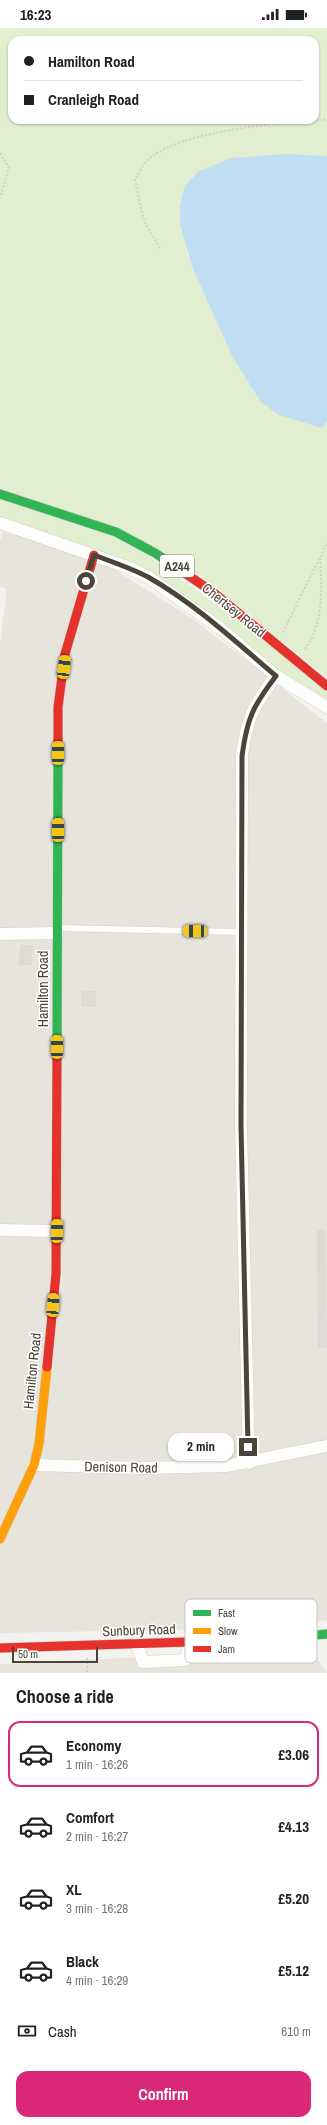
<!DOCTYPE html>
<meta charset="utf-8">
<style>
body{margin:0;font-family:"Archivo Narrow",sans-serif;background:#f2f2f2;color:#202124;height:100vh;display:flex;flex-direction:column;font-size:15px;white-space:nowrap}
*{box-sizing:border-box;margin:0}
p{font-size:13px;color:#757577}
.icon{flex:none;width:22px;height:22px;fill:none;stroke:currentColor;stroke-width:2;stroke-linecap:round;stroke-linejoin:round}
.map{position:relative;height:1645px;overflow:hidden}
.side{display:flex;flex-direction:column;background:#fff;flex:1}
.side>*{flex:none}
.banner{position:absolute;left:8px;top:8px;width:311px;height:88px;border-radius:12px;box-shadow:0 1px 3px #0004;display:grid;align-content:center;height:88px;padding:0 16px;background:#fff}
.scale{position:absolute;left:12px;bottom:10px;width:86px;box-sizing:border-box;padding-left:4px;border:2px solid #4b4439;border-top:0;font-size:11px;line-height:14px;white-space:nowrap;color:#4b4439;-webkit-text-stroke:3px #fff;paint-order:stroke}
.end{position:absolute;width:18px;height:18px;margin:-9px;border:5px solid #4b4439;background:#fff;box-shadow:0 0 0 2px #fff}
.from{border-radius:50%}
.bubble{position:absolute;height:28px;border-radius:12px;background:#fff;box-shadow:0 1px 3px #0004;font-size:13px;font-weight:700;line-height:28px;text-align:center}
.car{position:absolute;width:12px;height:24px;margin:-12px -6px;border-radius:5px;box-shadow:0 0 3px 1px #0007;background:linear-gradient(#f5c518 24%,#345 0 40%,#f5c518 0 76%,#345 0 86%,#f5c518 0)}
.banner b{display:flex;align-items:center;gap:14px;height:38px;font-size:15px}
.banner b+b{border-top:1px solid #e0e0e0}
.banner i{width:10px;height:10px;background:#202124}
ul{padding:0;list-style:none}
li{display:flex;align-items:center;gap:12px;height:66px;margin:0 8px 6px;padding:0 8px;border:2px solid transparent;border-radius:12px}
li div{flex:1}
li b{display:block;font-size:15px}
li em{font-style:normal;font-weight:700}
li.active{border-color:#db2777}
li>.icon{width:36px;height:36px;stroke-width:1.5}
h2{padding:0 16px;font-size:18px;line-height:48px}
.pay{display:flex;align-items:center;gap:10px;height:44px;padding:0 16px;font-size:15px}
.pay p{margin-inline-start:auto}
.cta{display:flex;gap:8px;margin-top:auto;padding:8px 16px}
.cta a{flex:1;height:46px;border-radius:12px;background:#db2777;color:#fff;font-size:16px;font-weight:700;line-height:46px;text-align:center}
.status{display:flex;justify-content:space-between;align-items:center;height:28px;padding:0 20px;background:#fff;direction:ltr}
.status svg{height:11px;fill:currentColor}
.map>svg:first-child{display:block}
.residential{fill:#e7e4dc}
.green{fill:#e1eecf;fill-rule:evenodd}
.water{fill:#c0ddf1}
.building{fill:#dedbd6}
.lines{fill:none;stroke-linecap:round;stroke-linejoin:round}
.lane-casing{stroke:#d2d0cb;stroke-width:7}
.street-casing{stroke:#d2d0cb;stroke-width:13}
.fast-casing{stroke:#d3cfc5;stroke-width:10}
.slow-casing{stroke:#d3cfc5;stroke-width:10}
.jam-casing{stroke:#d3cfc5;stroke-width:10}
.path{stroke:#d3d2cc;stroke-width:2;stroke-dasharray:2 2;stroke-linecap:butt}
.lane{stroke:#fdfdfc;stroke-width:6}
.street{stroke:#fdfdfc;stroke-width:12}
.fast{stroke:#30b455;stroke-width:9}
.slow{stroke:#ff9f0a;stroke-width:9}
.jam{stroke:#e5322d;stroke-width:9}
.route{stroke:#4b4439;stroke-width:5}
.labels{text-anchor:middle;dominant-baseline:central;stroke-width:3;stroke-linejoin:round;paint-order:stroke}
.shield{fill:#fff;stroke:#817c74;stroke-width:1}
.shield-label{font-size:13px;font-weight:bold;fill:#4b4439}
.street-label{font-size:14px;fill:#4b4439;stroke:#fff}
.key{fill:#fff;stroke:#c9c7c4;stroke-width:1}
.key-label{font-size:11px;fill:#4b4439}
</style>
<div class="status"><b>16:23</b><svg viewBox="0 0 49 12"><path d="M0 12V9h3v3zM5 12V6h3v6zM10 12V3h3v9zM15 12V0h3v12zM26 1h20v11H26zM47 4h2v5h-2z"/></svg></div>
<div class="map">
<svg width="327" height="1645" viewBox="0 0 327 1645">
<rect width="100%" height="100%" fill="#f4f2ee"/>
<!-- residential -->
<path class="residential" d="M3,504L75,525L107,537L193,591L327,695V1592L271,1600L0,1605V617L7,561L0,559V513Z
M311,1621L327,1645H0V1636Z"/>
<!-- green -->
<path class="green" d="M0,0H327V128L287,126L186,222L193,241L233,330L261,374L322,400L327,394V649L191,542L0,461ZM12,12H315V92H12Z
M0,466L116,504L327,658V679L148,549L0,495Z"/>
<!-- water -->
<path class="water" d="M287,126L327,128V394L322,400L279,387L261,374L233,330L193,241L180,197V178L185,158L198,144L231,130Z"/>
<!-- building -->
<path class="building" d="M20,917H33L32,937H19Z
M81,963H96V979H81Z
M317,1202H326L327,1320L318,1321Z"/>
<g class="lines">
<defs>
<path id="lane" d="M59,900L241,904
M264,1613L269,1627"/>
<path id="street" d="M0,495L127,539L148,549L220,600L276,648L327,679
M0,906L57,905
M0,1202L57,1203
M249,1435L241,1098L242,727C247,690 253,678 276,648
M34,1437L142,1440L226,1438L327,1418
M136,1615L143,1634L186,1632L190,1614"/>
<path id="fast" d="M0,466L116,504L155,525L176,539
M57,1025L58,723
M188,1614L264,1612L327,1606"/>
<path id="slow" d="M0,1511L34,1437L39,1416L47,1339"/>
<path id="jam" d="M176,539L214,565L327,658
M58,723V679L65,626L94,527
M47,1339L56,1246L57,1025
M0,1620L188,1614"/>
</defs>
<!-- lane casing -->
<use href="#lane" class="lane-casing"/>
<!-- street casing -->
<use href="#street" class="street-casing"/>
<!-- fast casing -->
<use href="#fast" class="fast-casing"/>
<!-- slow casing -->
<use href="#slow" class="slow-casing"/>
<!-- jam casing -->
<use href="#jam" class="jam-casing"/>
<!-- path -->
<path class="path" d="M315,92H327
M0,125L9,140L0,170
M160,220L144,193L135,152C139,144 144,134 151,129C187,103 261,98 305,92
M283,604L327,515
M305,621C324,595 322,560 320,530
M87,1630V1645"/>
<!-- lane -->
<use href="#lane" class="lane"/>
<!-- street -->
<use href="#street" class="street"/>
<!-- fast -->
<use href="#fast" class="fast"/>
<!-- slow -->
<use href="#slow" class="slow"/>
<!-- jam -->
<use href="#jam" class="jam"/>
</g>
<g class="lines">
<!-- route -->
<path class="route" d="M86,553L94,527C112,534 131,540 148,549C194,575 235,613 276,648C253,678 247,690 242,728L241,1098L248,1419"/>
</g>
<g class="labels">
<!-- shield labels -->
<rect class="shield" x="160" y="527" width="34" height="22" rx="3"/>
<g class="shield-label">
<text x="177" y="538">A244</text>
</g>
<!-- street labels -->
<g class="street-label">
<text transform="translate(234 582) rotate(39)">Chertsey Road</text>
<text transform="translate(43 961) rotate(-90)">Hamilton Road</text>
<text transform="translate(32 1343) rotate(-84)">Hamilton Road</text>
<text transform="translate(121 1439) rotate(1)">Denison Road</text>
<text transform="translate(139 1602) rotate(-2)">Sunbury Road</text>
</g>
</g>
<!-- legend -->
<rect x="185" y="1571" width="132" height="64" rx="6" class="key"/>
<rect x="193" y="1582" width="18" height="6" fill="#30b455"/>
<rect x="193" y="1600" width="18" height="6" fill="#ff9f0a"/>
<rect x="193" y="1618" width="18" height="6" fill="#e5322d"/>
<g class="key-label">
<text x="218" y="1589">Fast</text>
<text x="218" y="1607">Slow</text>
<text x="218" y="1625">Jam</text>
</g>
</svg>
<div class="scale">50 m</div>
<i class="end from" style="left:86px;top:553px"></i>
<i class="end" style="left:248px;top:1419px"></i>
<div class="bubble" style="left:168px;top:1405px;width:66px">2 min</div>
<i class="car" style="left:64px;top:639px;rotate:7deg"></i>
<i class="car" style="left:58px;top:725px;rotate:0deg"></i>
<i class="car" style="left:58px;top:802px;rotate:0deg"></i>
<i class="car" style="left:195px;top:903px;rotate:271deg"></i>
<i class="car" style="left:57px;top:1019px;rotate:0deg"></i>
<i class="car" style="left:57px;top:1203px;rotate:1deg"></i>
<i class="car" style="left:53px;top:1277px;rotate:5deg"></i>
<div class="banner">
<b><i class="from"></i>Hamilton Road</b>
<b><i></i>Cranleigh Road</b>
</div>
</div>
<section class="side">
<h2>Choose a ride</h2>
<ul>
<li class="active"><svg class="icon" aria-label="car" viewBox="0 0 24 24"><path d="M5 17H2v-5l4-1 3-4h7l3 4 3 1v5h-3M9 17h6M6 11h13"/><circle cx="7" cy="17" r="2"/><circle cx="17" cy="17" r="2"/></svg><div><b>Economy</b><p>1 min · 16:26</p></div><em>£3.06</em></li>
<li><svg class="icon" aria-label="car" viewBox="0 0 24 24"><path d="M5 17H2v-5l4-1 3-4h7l3 4 3 1v5h-3M9 17h6M6 11h13"/><circle cx="7" cy="17" r="2"/><circle cx="17" cy="17" r="2"/></svg><div><b>Comfort</b><p>2 min · 16:27</p></div><em>£4.13</em></li>
<li><svg class="icon" aria-label="car" viewBox="0 0 24 24"><path d="M5 17H2v-5l4-1 3-4h7l3 4 3 1v5h-3M9 17h6M6 11h13"/><circle cx="7" cy="17" r="2"/><circle cx="17" cy="17" r="2"/></svg><div><b>XL</b><p>3 min · 16:28</p></div><em>£5.20</em></li>
<li><svg class="icon" aria-label="car" viewBox="0 0 24 24"><path d="M5 17H2v-5l4-1 3-4h7l3 4 3 1v5h-3M9 17h6M6 11h13"/><circle cx="7" cy="17" r="2"/><circle cx="17" cy="17" r="2"/></svg><div><b>Black</b><p>4 min · 16:29</p></div><em>£5.12</em></li>
</ul>
<div class="pay"><svg class="icon" aria-label="cash" viewBox="0 0 24 24"><path d="M3 7h18v10H3z"/><circle cx="12" cy="12" r="2"/></svg>Cash<p>610 m</p></div>
<div class="cta"><a>Confirm</a></div>
</section>
